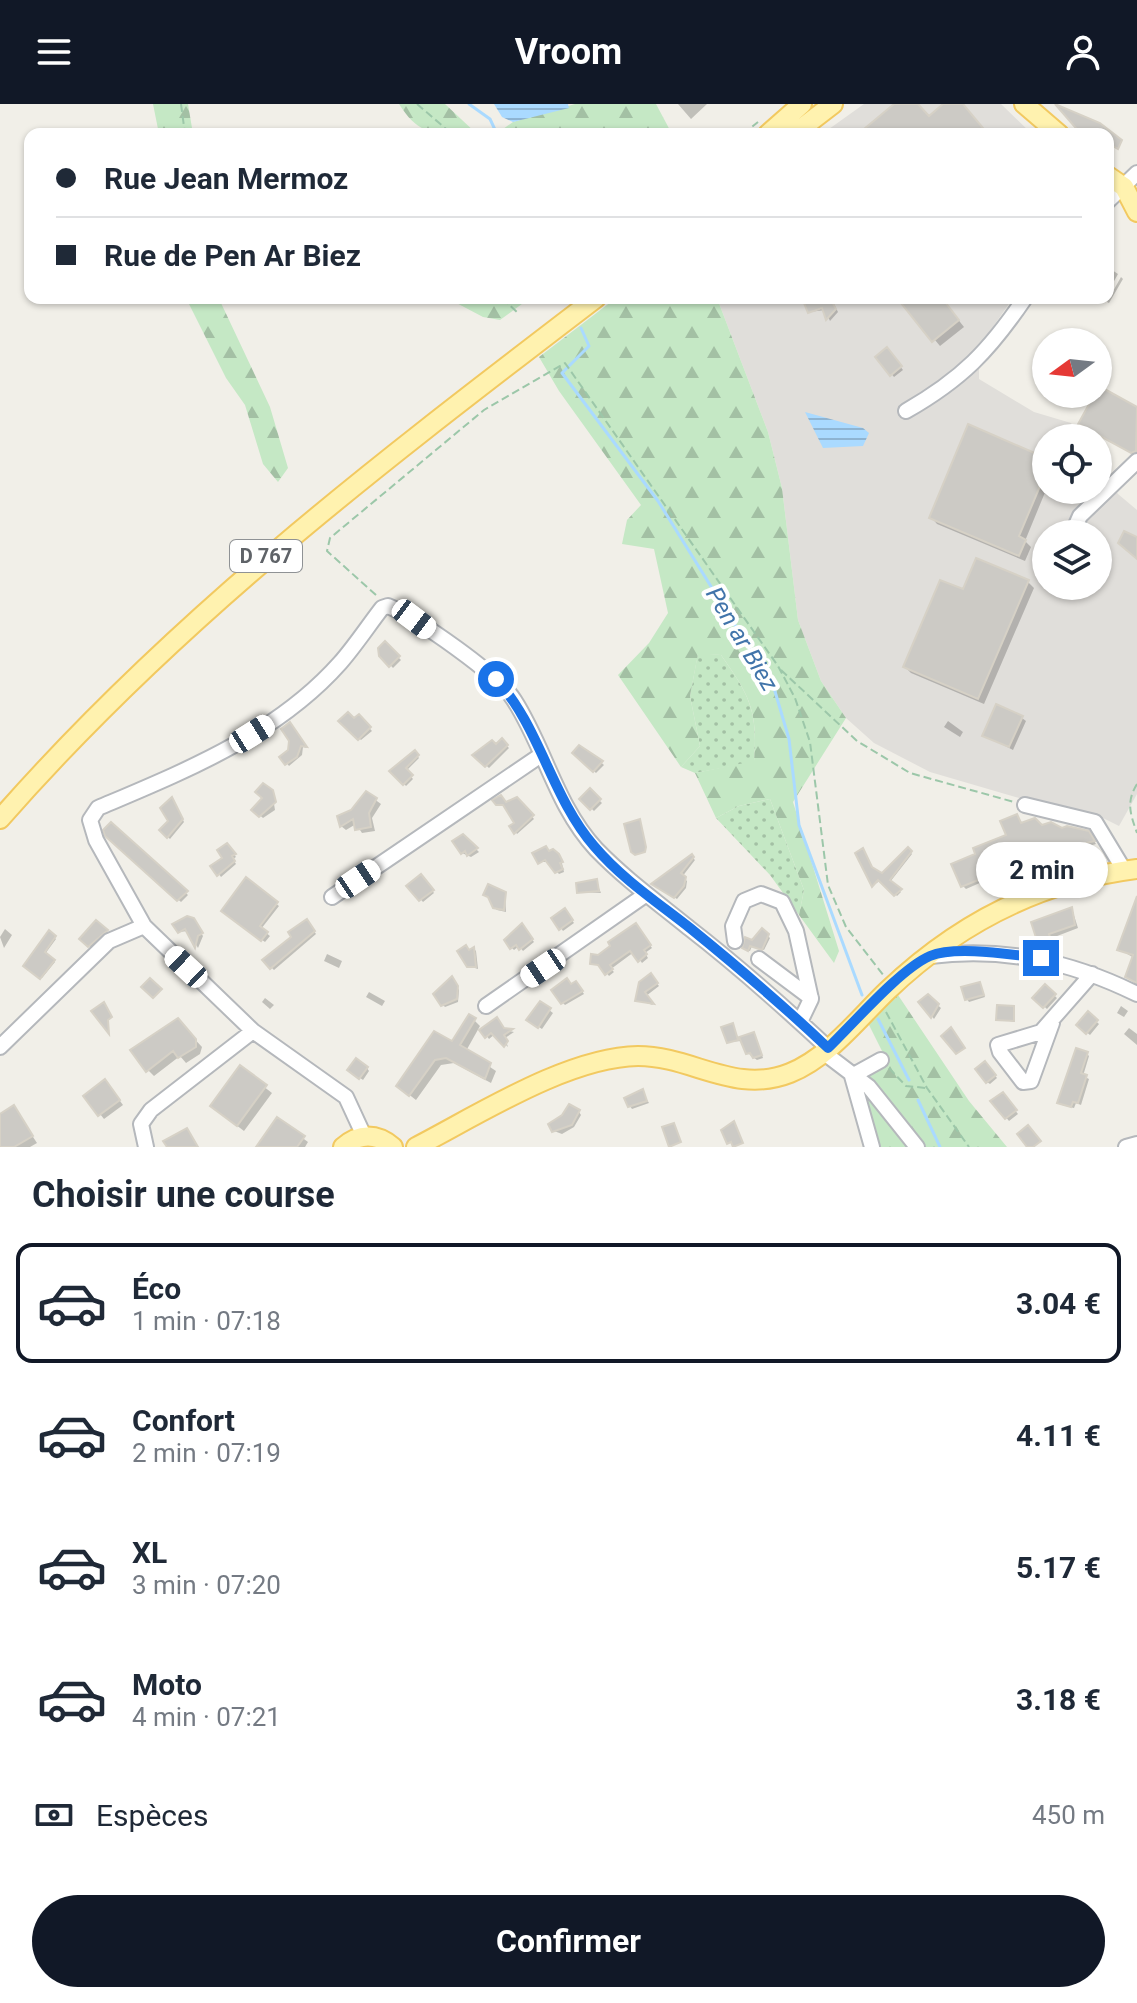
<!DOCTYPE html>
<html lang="fr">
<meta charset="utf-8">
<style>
body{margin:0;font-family:Roboto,sans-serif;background:#f2f2f3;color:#1f2937;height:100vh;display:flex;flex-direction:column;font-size:30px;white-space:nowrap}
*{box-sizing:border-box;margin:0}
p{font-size:26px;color:#747a83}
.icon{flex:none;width:44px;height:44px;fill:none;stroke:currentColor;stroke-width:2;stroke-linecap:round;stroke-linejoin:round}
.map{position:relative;height:1043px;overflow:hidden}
.side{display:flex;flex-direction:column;background:#fff;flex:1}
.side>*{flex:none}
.guide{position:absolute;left:24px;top:24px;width:1090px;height:176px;border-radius:16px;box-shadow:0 2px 6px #0004;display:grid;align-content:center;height:176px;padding:0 32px;background:#fff}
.needle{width:52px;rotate:255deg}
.tools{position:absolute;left:1032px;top:224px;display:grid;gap:16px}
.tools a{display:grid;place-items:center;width:80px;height:80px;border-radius:50%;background:#fff;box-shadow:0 2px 6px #0004;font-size:40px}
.end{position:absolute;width:36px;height:36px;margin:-18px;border:10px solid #1a73e8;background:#fff;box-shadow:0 0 0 4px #fff}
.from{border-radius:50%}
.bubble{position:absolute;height:56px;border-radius:28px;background:#fff;box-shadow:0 2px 6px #0004;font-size:26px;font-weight:700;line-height:56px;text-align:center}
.car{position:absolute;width:24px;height:48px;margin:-24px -12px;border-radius:10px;box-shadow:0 0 6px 2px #0007;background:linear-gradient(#fff 24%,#345 0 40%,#fff 0 76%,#345 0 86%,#fff 0)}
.guide b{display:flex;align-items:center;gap:28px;height:76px;font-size:30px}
.guide b+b{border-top:2px solid #e0e1e3}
.guide i{width:20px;height:20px;background:#1f2937}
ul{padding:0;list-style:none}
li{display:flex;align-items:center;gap:24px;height:120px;margin:0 16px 12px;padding:0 16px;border:4px solid transparent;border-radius:16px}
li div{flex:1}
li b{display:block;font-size:30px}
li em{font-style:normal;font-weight:700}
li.current{border-color:#111827}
li>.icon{width:72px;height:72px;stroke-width:1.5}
h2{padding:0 32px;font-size:36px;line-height:96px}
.pay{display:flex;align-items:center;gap:20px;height:88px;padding:0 32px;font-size:30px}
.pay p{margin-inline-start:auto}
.action{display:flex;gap:16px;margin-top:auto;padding:16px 32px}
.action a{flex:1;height:92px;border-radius:48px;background:#111827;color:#fff;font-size:32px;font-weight:700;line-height:92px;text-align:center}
header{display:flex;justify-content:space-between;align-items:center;height:104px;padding:0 32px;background:#111827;color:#fff;font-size:36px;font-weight:700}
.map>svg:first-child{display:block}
.industrial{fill:#e0deda;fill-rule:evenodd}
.grass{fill:url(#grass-dots)}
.forest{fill:url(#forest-firs)}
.water{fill:url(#water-rules)}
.shadow{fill:#0003}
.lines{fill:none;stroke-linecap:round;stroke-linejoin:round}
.stream{stroke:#aadaff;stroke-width:3}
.building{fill:#cccac5;stroke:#d6d1c6;stroke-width:2}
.minor-casing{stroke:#b5b8bc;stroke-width:18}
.major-casing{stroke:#f2c960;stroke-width:22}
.path{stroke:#9cc7a9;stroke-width:2;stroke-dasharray:8 4;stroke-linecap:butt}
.minor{stroke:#fff;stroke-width:14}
.major{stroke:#fff2af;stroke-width:18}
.route{stroke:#1a73e8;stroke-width:10}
.labels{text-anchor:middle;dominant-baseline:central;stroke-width:8;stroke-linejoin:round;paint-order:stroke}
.shield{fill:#fff;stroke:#8f9295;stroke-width:2}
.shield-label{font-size:20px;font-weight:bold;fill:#5f6368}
.water-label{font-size:24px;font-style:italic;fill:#4174aa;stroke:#fff}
</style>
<header><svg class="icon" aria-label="menu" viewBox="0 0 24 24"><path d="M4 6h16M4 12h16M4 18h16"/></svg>Vroom<svg class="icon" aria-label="person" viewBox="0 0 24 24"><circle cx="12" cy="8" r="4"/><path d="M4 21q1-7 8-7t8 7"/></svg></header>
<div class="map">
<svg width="1137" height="1043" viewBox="0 0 1137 1043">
<defs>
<pattern id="grass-dots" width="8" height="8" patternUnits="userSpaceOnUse" patternTransform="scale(2)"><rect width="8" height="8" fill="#c5e8c5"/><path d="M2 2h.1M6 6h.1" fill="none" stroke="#a3c0a4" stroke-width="1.8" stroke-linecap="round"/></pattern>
<pattern id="forest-firs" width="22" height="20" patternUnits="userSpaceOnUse" patternTransform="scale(2)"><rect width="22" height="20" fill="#c5e8c5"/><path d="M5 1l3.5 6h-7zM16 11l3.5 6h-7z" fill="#a3c0a4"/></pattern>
<pattern id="water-rules" width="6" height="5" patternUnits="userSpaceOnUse" patternTransform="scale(2)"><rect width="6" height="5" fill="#aadaff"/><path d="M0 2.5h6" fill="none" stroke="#8eb4d2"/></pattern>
</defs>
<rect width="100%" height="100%" fill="#f1efe8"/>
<!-- industrial -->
<path class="industrial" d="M864,0H1001L1032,30H822Z
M717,194H1013L979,243V275L1034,308L1071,319L1081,334H1046V386H1098V360L1118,390L1137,406V690L1119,722L1097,711L1019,694L930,668L874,639L846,614L821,577L798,516L782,384L768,328ZM1046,430H1098V482H1046Z"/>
<!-- grass -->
<path class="grass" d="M698,549L721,551C750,592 758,607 754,658L695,669L681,663L700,642L690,592Z
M770,695L804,786L799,811L770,771L716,714L739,702Z"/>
<!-- forest -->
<path class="forest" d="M153,0H188L193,30H159Z
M399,0H445L477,30C439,30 421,35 399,0Z
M575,0H656L672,30H496L513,18Z
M186,194H218L221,199L270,303L288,364L278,378L263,360L245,301L226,274Z
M447,194H530L500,216L483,213Z
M616,194H717L768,328L782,384L798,516L821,577L846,614L793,698L839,847L834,859L799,811L804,786L770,695L739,702L716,714L695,669L754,657C758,607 750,592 721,551L698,550L690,592L700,642L681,663L618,571L649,539L668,509L654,445L622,440L627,416L641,401L559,287L539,253Z
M898,891L969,997L1007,1043H877L862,988L863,970L886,955L868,919Z"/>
<!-- water -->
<path class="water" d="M494,0H568L569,4L513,18L502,13Z
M805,308L863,324L869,329L863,342L823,344Z"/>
<!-- shadow -->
<path class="shadow" d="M678,0H707L691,15Z
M1112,166L1118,170L1108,188V172Z
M1121,173L1123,175L1109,199L1107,198Z
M821,194H831L838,208L830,217L825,206L809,208Z
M900,194H941L964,223L940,242Z
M1092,194H1105L1101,200Z
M887,246L903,266L894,273L878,253Z
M1100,284L1137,305V353L1081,320Z
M1046,356V386L1025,437L1031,443L1025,457L937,420L931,413Z
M1028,478L1034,484L984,600L911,569L905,563L964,488Z
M385,540L401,556L393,564L381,551Z
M359,613L372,627L361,636L341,617H354Z
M1022,614L1026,617L1013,646L984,631Z
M948,617L963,628L960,633L944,623Z
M292,623L307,644L303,643L302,651L289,662L282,653L290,647Z
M502,637L509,644L489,664L475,651Z
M586,645L604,661L596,669L575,649Z
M415,649L419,654L406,667L413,675L406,682L392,667Z
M590,687L602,699L594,707L582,695Z
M272,688L275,706L263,714L254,706Z
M366,689L381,700L372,714L375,727L362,729L356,720L346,726L341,722Z
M517,695L534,715L517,730L512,723L517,719L506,703L495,697L506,701Z
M174,698L184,718L170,735L161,726L171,717Z
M1017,712L1022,721L1091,732L1096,740L1021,761L966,785L963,782L977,751L1009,732Z
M111,721L188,791L181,798L110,734Z
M463,732L479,748L471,753L462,749Z
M227,741L236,753L233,755L236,760L221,773L213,762L225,754Z
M548,746L561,755L564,768L559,770L548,758H539Z
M908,746L912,750L890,778L901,788L897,792L881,776L874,781L857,750L882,772Z
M692,753L695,756L682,773L687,777L686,784L677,795L656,782Z
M421,773L434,789L423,798L409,782Z
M246,776L279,802L261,825L270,832L265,838L226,810Z
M596,777L601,789L579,788Z
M505,789L506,808L497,806L494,803Z
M1072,805L1078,824L1052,834L1055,843L1045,845L1033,819Z
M1137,805V881L1127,873L1134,854L1119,845Z
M567,809L574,819L563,827L561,824Z
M193,817L203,832L198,844L188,827L179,828Z
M96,819L109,829L92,844L82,835Z
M309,820L316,830L274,866L265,857Z
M524,824L534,838L523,847L519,842L514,846L512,844Z
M638,824L652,844L645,849L648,854L642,859L634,848L611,865L614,868L609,872L602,863L592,859Z
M5,825L12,831L4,844L0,833Z
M762,827L770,834L764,846L752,842L750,847L746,846Z
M49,829L56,835L45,850L55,858L42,874L25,862Z
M474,845L476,847L478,865L469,862L470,848Z
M327,850L342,857L339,864L324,857Z
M651,872L659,882L646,892L653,901L637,896Z
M454,877L459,886L458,898L445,903L443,901Z
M979,880L985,893L969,898L967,895Z
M578,881L584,890L565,901L563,899L572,882Z
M1045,883L1057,894L1047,905L1035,894Z
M369,888L385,897L382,902L366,893Z
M928,893L941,904L934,915L921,898Z
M265,894L274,901L270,905L262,898Z
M541,900L553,909L542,925L531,918Z
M1121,902L1128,907L1124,913L1117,909Z
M1014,903L1015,918L998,915Z
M1088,910L1099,920L1090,931L1078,921Z
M177,916L202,943L200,950L186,959L180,952L154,972L148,966Z
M474,916L480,922L466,947L496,967L491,979L454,959L441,961L416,996L398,982L453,939Z
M732,922L739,935L756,933L763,954L757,956L750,951L741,937L729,938Z
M1129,924L1137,930V941L1124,930Z
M482,926H504L514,928L505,934L508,943L495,930L489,935Z
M1087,950L1089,952L1083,972L1089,975L1081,1001L1076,999L1074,1004L1062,1001L1059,998Z
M985,959L997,974L990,980L987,978Z
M240,964L272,989L244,1027L219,1008Z
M367,964L369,967L363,976L352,968Z
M109,982L123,1001L104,1015L86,992Z
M642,988L649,999L632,1005L630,1002Z
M1002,990L1018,1010L1009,1017L993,997Z
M14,1004L37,1039L30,1043H0V1012Z
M579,1008L581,1011L574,1023L562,1030L554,1027Z
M278,1016L308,1038L305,1043H258Z"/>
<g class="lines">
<!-- stream -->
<path class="stream" d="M469,0L490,15L497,30
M581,224L589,242L562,269L658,397L774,584L789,635L799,721L862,891
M878,915L909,976
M918,996L940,1043"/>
</g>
<!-- building -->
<path class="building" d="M894,0H918L929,12L943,0H963L988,30H858Z
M1055,0L1100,19L1122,36L1118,45L1108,39V30H1081Z
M819,194H830L836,205L826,216L822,204L808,209L804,199Z
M897,194H942L959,216L932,238Z
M887,243L902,262L890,272L875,253Z
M1099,282L1137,303L1136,347L1131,349L1078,320Z
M968,320L1046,354V368L1019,432L1026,436L1019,452L929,414Z
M1124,427L1137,433V455L1118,439Z
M976,454L1029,476L978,595L903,563L940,476L963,485Z
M385,537L400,552L389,563L379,552L378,544Z
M996,600L1023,612L1009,643L982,632Z
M348,608L354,614L359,610L371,623L358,636L338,617Z
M290,618L307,643L301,642L297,653L285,661L279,653L288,646L289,637L281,625Z
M502,634L508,641L485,663L472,651L492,636L496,640Z
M579,641L603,657L593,668L572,649Z
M415,646L419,651L406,664L413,671L403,681L389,667Z
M263,679L273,686L276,698L259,713L251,706L262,694L255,688Z
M590,684L601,695L590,706L579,695Z
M366,687L377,694L369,709L371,723L355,726L353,715L340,723L337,712L351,706Z
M501,691L506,698L517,693L534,711L514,730L509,722L514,719L503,701H496L492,696Z
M172,693L183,715L167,734L159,726L168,717L160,704Z
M1017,710L1021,719L1035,714L1042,721L1051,718L1062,724L1067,722L1089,727L1095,737L1053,746L961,783L951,760L975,750L973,744L1006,731L1000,717Z
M640,715L646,743L645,748L635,751L631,748L624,720Z
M111,718L188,787L177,797L105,732L103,726Z
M463,730L478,744L467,752L465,747L461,750L452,737Z
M227,739L236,750L232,752L235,757L217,772L210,762L222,754L217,746Z
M546,742L549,747L553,745L559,750L563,758L560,759L563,765L555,769L545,756L538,760L532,749Z
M908,743L912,747L890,776L902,785L894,792L878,776L872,783L855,749L863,744L872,763L882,769Z
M692,750L694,753L681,769L686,773L684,782L674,794L651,780Z
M421,770L434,786L419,797L406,782Z
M246,773L278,798L260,822L268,828L261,837L221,807Z
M597,775L599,787L577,789L576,779Z
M488,780L506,788L504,806L493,804L488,793L483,791Z
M1137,792V879L1125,873L1133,851L1117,846Z
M1072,803L1075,821L1049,830L1052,839L1039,843L1031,818Z
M565,804L573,816L559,826L551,814Z
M187,812L194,814L203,829L198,832L195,844L185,825L178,829L172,820Z
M307,815L315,827L270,865L262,856L291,833L288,828Z
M96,816L108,826L88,843L79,835Z
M522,819L533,835L519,846L516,841L510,845L504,836Z
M636,819L651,841L644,846L647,850L638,858L630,847L610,861L613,865L605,871L598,861L590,860L591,850L598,851L610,842L608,838Z
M762,824L769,830L762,846L750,842L748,847L742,844L745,833L752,836Z
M49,826L56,832L45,848L55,856L40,875L23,862Z
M466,841L469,846L474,843L476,863H467L457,847Z
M651,869L658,879L645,888L654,900L635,897L639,878Z
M452,872L458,882L457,895L441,902L433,890Z
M150,874L162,885L153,894L141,883Z
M567,874L571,880L576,877L583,887L561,900L551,886Z
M980,878L984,891L965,896L961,883Z
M1045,880L1056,890L1043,904L1032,894Z
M928,890L939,900L931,914L918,898Z
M540,897L551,904L538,924L526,916Z
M104,898L112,913L108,916L109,930L91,907Z
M997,901L1014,902V917L996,916Z
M1088,907L1098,916L1086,930L1076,921Z
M469,910L476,914L460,941L491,959L485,975L446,954L435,956L409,992L396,982L434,927L452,937Z
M497,913L504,924L513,925L504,931L508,937L504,943L491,929L485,934L479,926Z
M178,914L196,935V943L178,954L173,947L146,968L130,946Z
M733,919L738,936L727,939L721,923Z
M951,923L965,944L956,950L941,932Z
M754,928L762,951L753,954L750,949L746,950L739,933Z
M1076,944L1088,948L1081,969L1087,971L1078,999L1073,998L1071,1003L1057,999Z
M356,954L368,963L359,975L347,966Z
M985,957L996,971L986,979L975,965Z
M240,961L267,981L237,1022L210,1002Z
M105,975L120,996L98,1012L83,992Z
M643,985L647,997L628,1003L624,994Z
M1003,988L1017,1006L1005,1015L990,997Z
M569,1000L580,1006L572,1021L552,1028L548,1020L562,1011Z
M14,1001L33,1032L14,1043H0V1010Z
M277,1013L305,1032L297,1043H256Z
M734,1017L743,1039L733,1043L731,1038L727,1040L721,1026Z
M674,1019L681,1038L669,1043L662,1023Z
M1028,1021L1041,1037L1033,1043H1027L1017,1030Z
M187,1024L198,1043H167L163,1037Z"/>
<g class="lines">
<defs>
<path id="minor" d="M1108,97L1137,69
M906,307C962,275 989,247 1025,194
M1072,430L1080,412L1137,357
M1025,701L1095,718L1124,766
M332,793L541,651
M735,837L733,822L744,797L761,790L782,798L796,827L811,895L800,918
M930,852C1004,843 1070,857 1137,890
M759,855L811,894
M486,902L645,791
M1052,919L1031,977L1023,978L1000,948L998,941L1041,928L1092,870
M0,943L109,837L144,822
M823,948L869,983L917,1043
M364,1032L346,993L253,927L144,822L96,736L90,716L98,704C185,667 276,631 340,559C355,542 368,522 382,504L388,502C417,514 498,570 514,596C545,644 556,702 596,745C625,775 657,798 689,824C738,862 783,902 828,944
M146,1043L141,1020L151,1006L253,927
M872,1043L852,972L881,956
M1126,1043L1137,1040"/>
<path id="major" d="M1024,0L1059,30
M768,30L802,0
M794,30L833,0
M1108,72L1124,83L1137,108
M0,715C178,512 383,357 596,194
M343,1043C359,1029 377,1029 393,1043
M416,1043C478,1011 568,953 638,952C692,952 735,991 790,969C828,954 858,915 887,887C957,820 1040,777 1137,765"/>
</defs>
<!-- minor casing -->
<use href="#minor" class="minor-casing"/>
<!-- major casing -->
<use href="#major" class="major-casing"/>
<!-- path -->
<path class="path" d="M181,0L185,30
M417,0L452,30
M743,30L758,18
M502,194L517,208
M376,491L327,447L330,434L484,306L565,259L778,562L795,594L810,638L828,781L846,823L884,872
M781,566L857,637L910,669L1014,698
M1137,680C1126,698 1130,709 1137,729
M886,908L927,984L969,1043
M889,964L906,982L926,984"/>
<!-- minor -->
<use href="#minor" class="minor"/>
<!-- major -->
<use href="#major" class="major"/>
</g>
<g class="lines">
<!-- route -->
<path class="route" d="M496,575C540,623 551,692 594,742C622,775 657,798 690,824C738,863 784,902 828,944C853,920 900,865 930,852C956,841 1013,851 1041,854"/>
</g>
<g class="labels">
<!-- shield labels -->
<rect class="shield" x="230" y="436" width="72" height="32" rx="6"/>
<g class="shield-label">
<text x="266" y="452">D 767</text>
</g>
<!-- water labels -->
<g class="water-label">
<text transform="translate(742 535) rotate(59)">Pen ar Biez</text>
</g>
</g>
</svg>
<div class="tools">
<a><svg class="needle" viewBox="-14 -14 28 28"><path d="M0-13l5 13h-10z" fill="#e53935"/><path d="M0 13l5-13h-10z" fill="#747a83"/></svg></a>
<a><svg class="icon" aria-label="locate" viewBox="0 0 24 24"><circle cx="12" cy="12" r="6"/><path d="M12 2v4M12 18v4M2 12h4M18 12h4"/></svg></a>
<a><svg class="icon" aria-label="layers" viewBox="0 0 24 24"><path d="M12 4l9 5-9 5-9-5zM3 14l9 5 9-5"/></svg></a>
</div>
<i class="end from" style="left:496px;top:575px"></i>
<i class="end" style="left:1041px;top:854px"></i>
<div class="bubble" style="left:976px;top:738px;width:132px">2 min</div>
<i class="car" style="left:414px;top:515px;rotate:127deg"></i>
<i class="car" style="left:252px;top:630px;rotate:58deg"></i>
<i class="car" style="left:358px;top:775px;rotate:56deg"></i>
<i class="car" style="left:186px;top:863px;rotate:313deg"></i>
<i class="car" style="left:543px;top:864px;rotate:236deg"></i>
<div class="guide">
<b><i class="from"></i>Rue Jean Mermoz</b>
<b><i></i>Rue de Pen Ar Biez</b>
</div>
</div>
<section class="side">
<h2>Choisir une course</h2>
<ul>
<li class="current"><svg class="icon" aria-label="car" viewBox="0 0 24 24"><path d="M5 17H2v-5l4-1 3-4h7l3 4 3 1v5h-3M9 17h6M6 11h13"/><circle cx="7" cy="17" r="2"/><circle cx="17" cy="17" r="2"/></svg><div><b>Éco</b><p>1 min · 07:18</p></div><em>3.04 €</em></li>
<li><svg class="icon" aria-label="car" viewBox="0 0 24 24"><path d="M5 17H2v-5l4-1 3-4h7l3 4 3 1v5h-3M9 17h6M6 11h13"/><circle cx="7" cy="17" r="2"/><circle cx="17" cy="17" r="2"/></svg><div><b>Confort</b><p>2 min · 07:19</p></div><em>4.11 €</em></li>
<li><svg class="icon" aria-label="car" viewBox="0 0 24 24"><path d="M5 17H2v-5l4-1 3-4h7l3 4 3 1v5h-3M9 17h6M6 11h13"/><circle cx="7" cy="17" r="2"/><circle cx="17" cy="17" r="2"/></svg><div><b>XL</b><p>3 min · 07:20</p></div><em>5.17 €</em></li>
<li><svg class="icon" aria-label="car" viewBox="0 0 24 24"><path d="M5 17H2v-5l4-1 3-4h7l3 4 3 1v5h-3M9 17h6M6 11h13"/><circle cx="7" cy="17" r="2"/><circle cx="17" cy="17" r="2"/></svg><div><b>Moto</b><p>4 min · 07:21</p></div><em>3.18 €</em></li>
</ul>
<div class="pay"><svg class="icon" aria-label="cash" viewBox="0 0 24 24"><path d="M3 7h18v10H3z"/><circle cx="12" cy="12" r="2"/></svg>Espèces<p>450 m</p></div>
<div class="action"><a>Confirmer</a></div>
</section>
